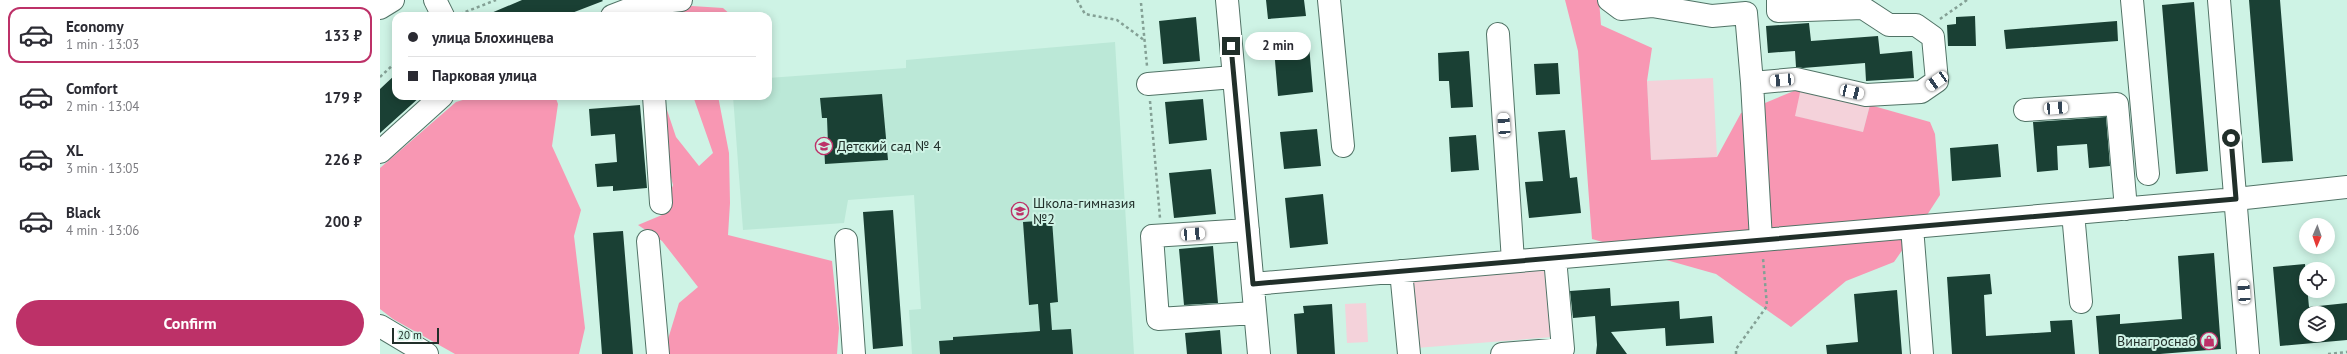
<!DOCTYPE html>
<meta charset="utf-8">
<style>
body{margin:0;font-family:"PT Sans",sans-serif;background:#f7f7f7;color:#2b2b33;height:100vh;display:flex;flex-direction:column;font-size:15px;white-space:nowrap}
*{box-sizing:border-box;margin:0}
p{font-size:13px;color:#7c7c81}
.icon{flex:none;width:22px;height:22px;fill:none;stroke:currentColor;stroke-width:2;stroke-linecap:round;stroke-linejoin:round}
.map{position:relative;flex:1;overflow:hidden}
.sheet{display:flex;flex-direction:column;background:#fff;width:380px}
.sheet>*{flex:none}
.hud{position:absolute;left:12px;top:12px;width:380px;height:88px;border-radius:12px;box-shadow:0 2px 10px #0003;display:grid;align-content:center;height:88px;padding:0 16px;background:#fff}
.needle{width:26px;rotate:182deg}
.buttons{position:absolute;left:1919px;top:218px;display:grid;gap:8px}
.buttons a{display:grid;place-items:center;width:36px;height:36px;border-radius:50%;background:#fff;box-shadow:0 2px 10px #0003;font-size:20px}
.scale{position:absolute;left:12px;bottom:10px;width:47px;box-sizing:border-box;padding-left:4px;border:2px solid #212f2a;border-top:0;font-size:11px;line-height:14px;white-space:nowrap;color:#212f2a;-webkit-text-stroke:3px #cef3e5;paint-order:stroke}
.end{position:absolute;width:18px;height:18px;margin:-9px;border:5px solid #212f2a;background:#fff;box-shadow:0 0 0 2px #fff}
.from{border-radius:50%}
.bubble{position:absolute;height:28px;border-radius:14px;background:#fff;box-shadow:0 2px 10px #0003;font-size:13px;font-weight:700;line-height:28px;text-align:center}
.car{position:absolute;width:12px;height:24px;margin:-12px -6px;border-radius:5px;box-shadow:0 0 3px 1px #0007;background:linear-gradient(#fff 24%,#345 0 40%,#fff 0 76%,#345 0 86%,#fff 0)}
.hud b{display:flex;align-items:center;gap:14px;height:38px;font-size:15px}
.hud b+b{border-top:1px solid #e1e1e2}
.hud i{width:10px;height:10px;background:#2b2b33}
ul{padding:7px 0 0;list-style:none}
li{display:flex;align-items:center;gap:12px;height:56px;margin:0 8px 6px;padding:0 8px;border:2px solid transparent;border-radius:12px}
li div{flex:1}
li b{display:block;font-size:15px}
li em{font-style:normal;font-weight:700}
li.on{border-color:#bd3168}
li>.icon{width:36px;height:36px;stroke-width:1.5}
.action{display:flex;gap:8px;margin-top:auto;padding:8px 16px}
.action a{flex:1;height:46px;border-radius:24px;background:#bd3168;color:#fff;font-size:16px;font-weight:700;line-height:46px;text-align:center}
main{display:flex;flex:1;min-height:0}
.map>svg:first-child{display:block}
.built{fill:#bbe8d7}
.green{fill:#f4d2da}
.forest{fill:#f897b3}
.building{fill:#1a4034;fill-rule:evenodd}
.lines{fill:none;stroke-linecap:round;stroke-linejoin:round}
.minor-casing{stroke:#517366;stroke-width:24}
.major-casing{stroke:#517366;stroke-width:24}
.path{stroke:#84a095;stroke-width:2.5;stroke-dasharray:3 3;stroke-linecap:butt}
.minor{stroke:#fff;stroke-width:22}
.major{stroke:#fff;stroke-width:22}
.route{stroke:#212f2a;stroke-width:5}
.labels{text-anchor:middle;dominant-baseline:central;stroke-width:4;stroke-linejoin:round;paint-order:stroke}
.poi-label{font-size:14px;fill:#212f2a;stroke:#cef3e5;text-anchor:start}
</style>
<main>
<section class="sheet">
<ul>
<li class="on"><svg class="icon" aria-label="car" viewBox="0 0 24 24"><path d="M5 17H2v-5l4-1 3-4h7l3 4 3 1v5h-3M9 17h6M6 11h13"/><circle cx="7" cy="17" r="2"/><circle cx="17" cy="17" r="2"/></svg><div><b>Economy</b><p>1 min · 13:03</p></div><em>133 ₽</em></li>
<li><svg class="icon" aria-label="car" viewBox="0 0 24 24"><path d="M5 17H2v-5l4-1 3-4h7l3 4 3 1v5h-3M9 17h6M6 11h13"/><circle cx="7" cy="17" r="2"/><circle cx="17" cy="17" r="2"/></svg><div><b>Comfort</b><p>2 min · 13:04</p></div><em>179 ₽</em></li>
<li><svg class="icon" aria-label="car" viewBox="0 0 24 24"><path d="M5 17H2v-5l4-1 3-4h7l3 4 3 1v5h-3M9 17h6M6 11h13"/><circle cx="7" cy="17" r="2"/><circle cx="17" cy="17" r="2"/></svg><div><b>XL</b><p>3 min · 13:05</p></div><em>226 ₽</em></li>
<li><svg class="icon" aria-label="car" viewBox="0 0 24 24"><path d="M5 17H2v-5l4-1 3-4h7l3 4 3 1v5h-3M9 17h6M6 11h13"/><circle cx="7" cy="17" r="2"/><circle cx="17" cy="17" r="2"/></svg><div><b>Black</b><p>4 min · 13:06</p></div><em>200 ₽</em></li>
</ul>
<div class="action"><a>Confirm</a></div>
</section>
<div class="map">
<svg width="1967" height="354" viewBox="0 0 1967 354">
<rect width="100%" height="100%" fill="#cef3e5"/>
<!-- built -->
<path class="built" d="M735,42L754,354H532L529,310L541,309L534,195L468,200L464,223L363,230L353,96H388V78L526,68V60Z"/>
<!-- green -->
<path class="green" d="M1333,78L1337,157L1271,160L1267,81Z
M1421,88L1490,105L1483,132L1414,116Z
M1167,268L1173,337L1036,348L1031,279Z
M986,303L988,342L967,343L965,304Z"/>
<!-- forest -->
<path class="forest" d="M1185,0H1219L1221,25L1272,48L1267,81L1271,160L1337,157L1361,113L1421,88L1415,116L1483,132L1490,105L1550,122L1555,134L1560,195L1549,212L1514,262L1466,281L1411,327L1336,274L1212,239L1198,51Z
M296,5L343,8L352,16H284Z
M96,96H175L178,104L172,146L201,210L194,236L205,328L199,354H75L13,319L0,309V168L76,102Z
M313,96H338L349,153L350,203L348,235L452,261L459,328L457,354H285V349L299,303L318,287L282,241L258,225L282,215L293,185L285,155L286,107L296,137L319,166L333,153Z"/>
<!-- building -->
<path class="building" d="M142,0H222L223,1L184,16H104Z
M886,0H924L926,16L888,19Z
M1869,0H1900L1913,161L1882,163Z
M1814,2L1828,171L1796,174L1782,5Z
M1595,16L1596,46H1568L1567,25L1576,24V17Z
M816,17L820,61L783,64L779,21Z
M1737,21L1738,41L1626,49L1624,30Z
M1429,23L1431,41L1498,36L1500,54L1532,51L1534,78L1486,81L1485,63L1423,68L1416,67L1415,51L1388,53L1386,26Z
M929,45L933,92L898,96L894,49Z
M1089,51L1093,107L1071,108L1069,81H1059L1058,53Z
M1178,63L1180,94L1156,95L1154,64Z
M16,74V96H41L0,133V89Z
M502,94L508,160L445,164L444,144H448L447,118H442L440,98Z
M823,99L827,140L789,144L785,102Z
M260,105L267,188L233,191V186L217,187L215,164L237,162L235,134L211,136L209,109Z
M1726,117L1730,166L1709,168L1707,144L1677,146L1678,170L1657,172L1653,122Z
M937,129L941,166L904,169L900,132Z
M1185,130L1190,178L1197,177L1201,213L1149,218L1145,182L1163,181L1158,132Z
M1096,135L1099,170L1071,172L1069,137Z
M1618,144L1621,177L1572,181L1570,148Z
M831,169L836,214L794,218L789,173Z
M943,194L948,244L910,248L905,198Z
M513,210L523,346L493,349L483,212Z
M672,220L678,302L670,303L672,330L691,329L693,354H560L559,341L573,340V337L660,331L658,304L649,305L643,222Z
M243,231L253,354H222L213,233Z
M833,246L838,303L804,305L799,249Z
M1834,253L1841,349L1780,354H1719L1716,316L1740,314V324L1802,319L1798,256Z
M1925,264L1929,307L1967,303V340L1900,346L1893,267ZM1926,313H1948V335H1926Z
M1610,274L1612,294L1604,295L1606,336L1671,332L1670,321L1692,320L1695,354H1572L1567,277Z
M1230,288L1231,306L1299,301L1300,319L1332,316L1334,343L1286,346L1285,328L1231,332L1247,354H1216L1217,345L1215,316L1193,318L1190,291Z
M1517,290L1522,354H1447L1446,345L1478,342L1474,294Z
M952,304L955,354H917L914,314L924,313L923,306Z
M840,330L842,354H807L805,333Z"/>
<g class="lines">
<defs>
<path id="minor" d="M55,0L63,16
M847,0L879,354
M949,0L963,146
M1229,0L1241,9L1272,6L1332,16L1366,13L1372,83L1416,79L1486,95L1541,92L1557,81L1553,37L1536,25H1509L1483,8L1398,11V0
M1752,0L1768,174
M1839,0L1868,354
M232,16L263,4L301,0
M1118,34L1133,261
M1372,83L1381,240
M768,84L854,77
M274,96L281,203
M1645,110L1737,104L1746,209
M0,152L62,96
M1693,213L1701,302
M1532,227L1542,354
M868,230L772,236L778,319L875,313
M466,240L474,354
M268,241L278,354
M1021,271L1029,354
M873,284L1856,199L1967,187
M0,326L47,354
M1122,354L1183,349L1175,258"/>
<path id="major" d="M0,8L13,0"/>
</defs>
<!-- minor casing -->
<use href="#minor" class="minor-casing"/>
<!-- major casing -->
<use href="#major" class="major-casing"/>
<!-- path -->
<path class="path" d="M697,0L705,14L737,20L764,40
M761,3L767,66
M80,14L116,0
M1560,19L1587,0
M0,77L16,62
M770,101L780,218
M1356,354V349L1387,306L1383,258
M1948,354L1967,352"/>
<!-- minor -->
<use href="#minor" class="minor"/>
<!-- major -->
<use href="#major" class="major"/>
</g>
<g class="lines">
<!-- route -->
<path class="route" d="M851,46L873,284L1856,199L1851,138"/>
</g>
<!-- icons -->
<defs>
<symbol id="school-ring" viewBox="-11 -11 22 22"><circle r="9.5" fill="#cef3e5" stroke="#bd3168" stroke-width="1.5"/><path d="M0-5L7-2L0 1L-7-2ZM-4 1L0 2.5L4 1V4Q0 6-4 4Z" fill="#bd3168"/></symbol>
<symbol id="shop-ring" viewBox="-11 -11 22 22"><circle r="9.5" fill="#cef3e5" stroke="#bd3168" stroke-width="1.5"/><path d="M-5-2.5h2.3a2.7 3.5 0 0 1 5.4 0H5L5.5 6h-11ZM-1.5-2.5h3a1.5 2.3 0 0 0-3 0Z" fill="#bd3168"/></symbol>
</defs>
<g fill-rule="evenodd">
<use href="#school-ring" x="434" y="136" width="20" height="20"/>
<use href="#school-ring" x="630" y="201" width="20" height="20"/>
<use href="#shop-ring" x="1819" y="331" width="20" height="20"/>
</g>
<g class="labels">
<!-- poi labels -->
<g class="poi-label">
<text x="457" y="146">Детский сад № 4</text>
<text x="653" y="203">Школа-гимназия<tspan x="653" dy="16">№2</tspan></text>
<text x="1816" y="341" text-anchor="end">Винагроснаб</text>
</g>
</g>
</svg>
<div class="buttons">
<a><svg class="needle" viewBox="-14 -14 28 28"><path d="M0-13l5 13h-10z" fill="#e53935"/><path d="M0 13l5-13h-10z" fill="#7c7c81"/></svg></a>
<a><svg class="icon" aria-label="locate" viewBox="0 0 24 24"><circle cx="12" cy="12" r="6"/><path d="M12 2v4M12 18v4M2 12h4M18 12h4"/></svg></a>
<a><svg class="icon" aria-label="layers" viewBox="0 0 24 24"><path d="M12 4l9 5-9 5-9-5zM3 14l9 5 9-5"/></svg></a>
</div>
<div class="scale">20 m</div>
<i class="end from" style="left:1851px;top:138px"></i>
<i class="end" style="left:851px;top:46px"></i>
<div class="bubble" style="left:865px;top:32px;width:66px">2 min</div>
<i class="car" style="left:1402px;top:80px;rotate:265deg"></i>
<i class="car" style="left:1557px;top:81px;rotate:236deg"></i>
<i class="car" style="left:1472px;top:92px;rotate:103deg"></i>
<i class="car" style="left:1676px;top:108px;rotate:86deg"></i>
<i class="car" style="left:1124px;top:125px;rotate:356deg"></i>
<i class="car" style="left:813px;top:234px;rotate:86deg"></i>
<i class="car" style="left:1864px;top:292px;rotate:356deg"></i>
<div class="hud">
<b><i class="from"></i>улица Блохинцева</b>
<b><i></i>Парковая улица</b>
</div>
</div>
</main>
